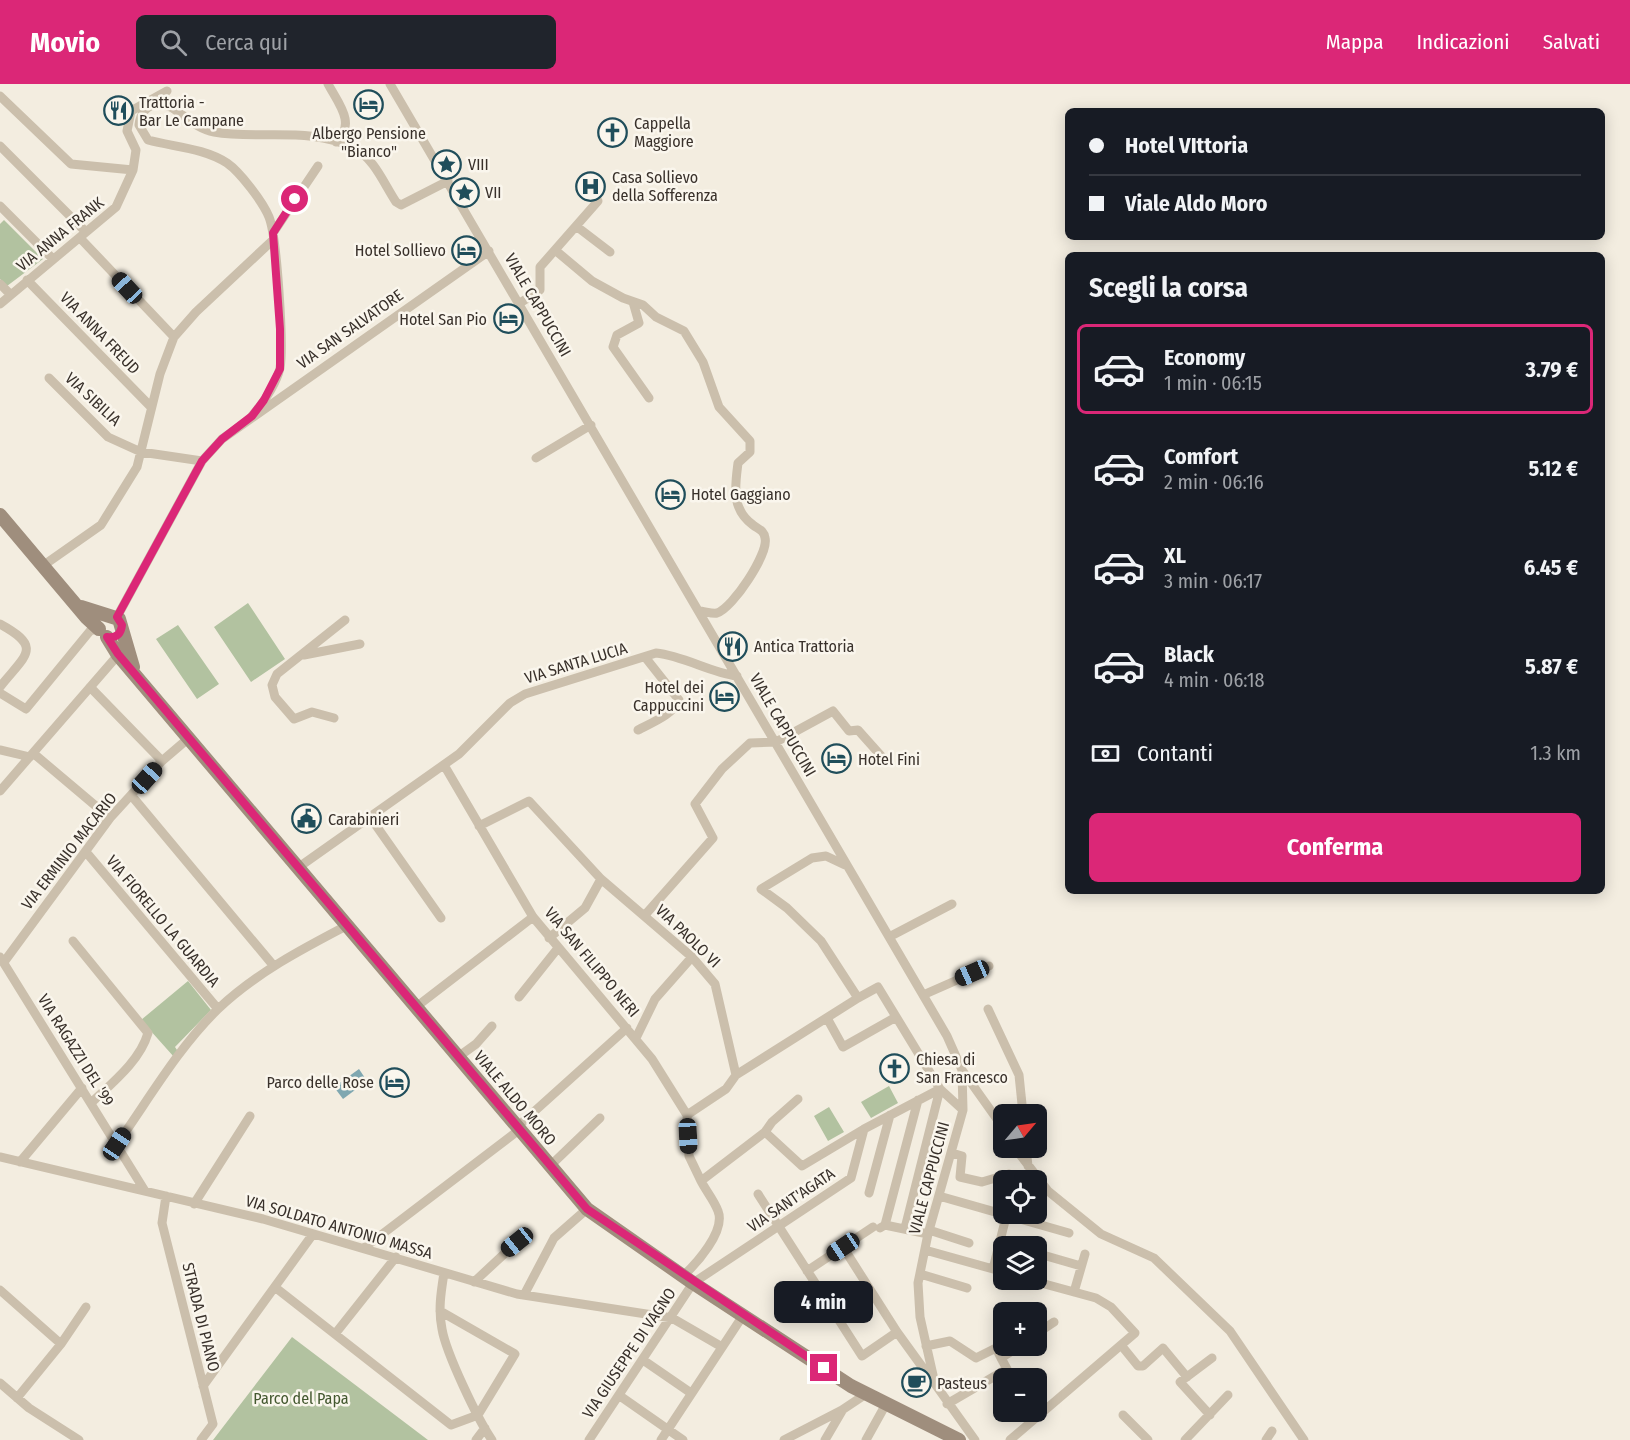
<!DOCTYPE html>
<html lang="it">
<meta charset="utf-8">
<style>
body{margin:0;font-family:"Fira Sans Condensed",sans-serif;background:#20242c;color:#f1f3f6;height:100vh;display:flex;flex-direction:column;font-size:22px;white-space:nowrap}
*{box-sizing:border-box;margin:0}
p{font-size:20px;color:#9ea1a6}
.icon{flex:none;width:33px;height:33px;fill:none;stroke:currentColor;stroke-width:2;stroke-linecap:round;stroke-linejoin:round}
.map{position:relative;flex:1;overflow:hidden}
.sheet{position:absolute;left:1065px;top:168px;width:540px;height:642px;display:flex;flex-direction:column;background:#171b24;border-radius:9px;box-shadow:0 3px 15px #0003}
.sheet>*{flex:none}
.top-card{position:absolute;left:1065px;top:24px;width:540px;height:132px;border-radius:9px;box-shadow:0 3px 15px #0003;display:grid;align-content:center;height:132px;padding:0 24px;background:#171b24}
.needle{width:39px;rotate:61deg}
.controls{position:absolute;left:993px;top:1020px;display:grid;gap:12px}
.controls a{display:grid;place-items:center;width:54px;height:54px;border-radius:9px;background:#171b24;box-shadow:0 3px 15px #0003;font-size:30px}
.end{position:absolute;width:27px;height:27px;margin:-14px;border:8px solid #db2777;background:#fff;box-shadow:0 0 0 3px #fff}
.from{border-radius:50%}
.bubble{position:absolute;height:42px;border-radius:9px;background:#171b24;box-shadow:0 3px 15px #0003;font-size:20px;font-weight:700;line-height:42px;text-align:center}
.car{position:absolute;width:18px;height:36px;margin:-18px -9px;border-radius:8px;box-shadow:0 0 4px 2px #0007;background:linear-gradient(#222 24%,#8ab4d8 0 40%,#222 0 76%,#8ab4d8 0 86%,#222 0)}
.top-card b{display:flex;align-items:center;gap:21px;height:57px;font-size:22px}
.top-card b+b{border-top:2px solid #363941}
.top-card i{width:15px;height:15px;background:#f1f3f6}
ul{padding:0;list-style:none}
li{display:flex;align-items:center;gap:18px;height:90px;margin:0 12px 9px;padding:0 12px;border:3px solid transparent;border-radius:9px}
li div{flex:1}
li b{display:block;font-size:22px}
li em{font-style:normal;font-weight:700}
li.on{border-color:#db2777}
li>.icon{width:54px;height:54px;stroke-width:1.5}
h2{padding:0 24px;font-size:27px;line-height:72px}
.pay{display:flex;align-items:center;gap:15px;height:66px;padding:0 24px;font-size:22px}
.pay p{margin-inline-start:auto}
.action{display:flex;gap:12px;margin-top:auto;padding:12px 24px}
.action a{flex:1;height:69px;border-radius:9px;background:#db2777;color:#fff;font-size:24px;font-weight:700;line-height:69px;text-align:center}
header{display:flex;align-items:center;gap:36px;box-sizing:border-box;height:84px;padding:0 30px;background:#db2777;color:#fff}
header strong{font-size:28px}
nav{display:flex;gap:33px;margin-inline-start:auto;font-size:21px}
.search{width:420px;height:54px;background:#20242c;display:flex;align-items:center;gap:15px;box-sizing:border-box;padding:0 21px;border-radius:9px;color:#9ea1a6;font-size:22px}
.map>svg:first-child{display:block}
.green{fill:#b2c2a0}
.water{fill:#7fa7b0}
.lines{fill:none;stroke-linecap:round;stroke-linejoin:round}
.street{stroke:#cbbfac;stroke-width:9}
.secondary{stroke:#9f8e7d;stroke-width:14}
.route{stroke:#db2777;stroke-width:8}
.labels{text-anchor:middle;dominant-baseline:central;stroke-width:5;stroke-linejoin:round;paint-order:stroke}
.poi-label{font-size:16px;fill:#39312b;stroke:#faf6ed;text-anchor:start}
.street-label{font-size:16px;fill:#39312b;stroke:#faf6ed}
.park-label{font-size:16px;fill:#43582f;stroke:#faf6ed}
</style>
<header>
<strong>Movio</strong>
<div class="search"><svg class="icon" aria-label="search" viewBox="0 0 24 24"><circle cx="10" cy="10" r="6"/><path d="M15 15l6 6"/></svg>Cerca qui</div>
<nav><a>Mappa</a><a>Indicazioni</a><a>Salvati</a></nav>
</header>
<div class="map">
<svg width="1630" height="1356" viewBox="0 0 1630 1356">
<rect width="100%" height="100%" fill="#f3ede0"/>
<!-- green -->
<path class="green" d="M4,136L43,175L7,202L0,195V140Z
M248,519L285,575L251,598L214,543Z
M178,541L219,600L197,615L156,555Z
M188,897L211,926L175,963L179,969L174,973L141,936Z
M889,1002L898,1019L871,1034L861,1018Z
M829,1023L844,1048L828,1057L814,1032Z
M292,1253L428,1356H213Z"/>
<!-- water -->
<path class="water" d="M359,985L367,997L343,1015L334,1003Z"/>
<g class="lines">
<!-- street -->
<path class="street" d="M328,0C338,19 357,40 336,58
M390,0L947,952L962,986L963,1026L928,1150L918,1199L920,1233L935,1300L975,1356
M0,12L71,80L133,86
M0,62L86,148
M0,122L53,175
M576,142L610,168
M273,149L318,82
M80,154L174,253
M555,166L592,197L623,214L643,221L656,233L684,247L703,278L719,323L750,357V368L738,379C735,403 731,425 753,441C758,445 764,446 765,454C769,469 733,524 717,529C712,530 704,527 699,527
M27,196L151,323
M0,200L10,210
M633,218L639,239L617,251L613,263L649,314
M520,219L540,206V183L598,117
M0,220L116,123L133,86L136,66L127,47L131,27L167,7
M49,294L108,353L141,368L202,377
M252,332C263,319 276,301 280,284C284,262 277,153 269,133C263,118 240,88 227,79C204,64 174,63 148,56L139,41C140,30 147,20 159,20C175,19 191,44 214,48C260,56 310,42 354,64C374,74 384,100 396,118L401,121L448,97
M536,374L591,341
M44,481L101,441L137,383L160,290L174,253L196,228L273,156
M117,533L202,377L222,355L489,167
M0,540C44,564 25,571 0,603
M304,571L360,560
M90,603L162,677
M0,609L26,625L90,547L99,544
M334,634L312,628L294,635L275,613L272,601L277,590L345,536
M638,646C651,639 674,630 679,616L645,573
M1,666L30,673
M33,669L110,734
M444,681L533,833L652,975L687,1031L689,1072L701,1097
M0,707L118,571
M131,711L273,881
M370,733L441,834
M479,742L529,717L601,795L692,873L715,900L736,991L726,1005L687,1031
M86,768L218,925
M845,781L826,772L812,774L761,805L787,824L821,857L858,914L878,903L940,1005L905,1144
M299,783L459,670L510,619L525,610L656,569C684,572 709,588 737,592
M645,831L713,754L695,720L722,685L750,659L776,658L833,627L849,647L858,646L883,674
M889,853L952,820
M549,854L585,824L601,795
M73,857L148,949C140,977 112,999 91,1019
M0,873L145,1107
M4,878L110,734L162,677L190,653
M923,911L989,882
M519,913L558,864
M416,923L533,833
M988,925L1019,991L1023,1030
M827,934L843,963L896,933
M636,954L655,915L692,873
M458,973L476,960L492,942
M962,986L1004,1045
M736,991L858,914
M517,1043L627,944
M765,1048L802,1082L864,1045L940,1005L963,1026
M117,1060C149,1015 178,964 218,925C256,889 302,865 348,841
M1015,1064L1048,1107L1101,1150L1154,1174L1230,1247L1304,1356
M1026,1064L1028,1082
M952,1069L962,1072L960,1093L982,1098L1009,1090
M0,1073L263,1135L517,1210L672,1234L722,1263
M20,1078L82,1004
M550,1082L600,1034
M869,1109L890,1031
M758,1110L862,1272L897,1248
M166,1112L162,1139L213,1340L201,1356
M939,1112L1069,1149
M194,1120L250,1032
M885,1141L918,1016
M880,1144L885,1141L928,1150
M929,1146L969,1159
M1000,1159L1013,1162
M843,1163L897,1248L931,1295
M364,1164L519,1046
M925,1166L1004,1188
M1036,1169L1081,1182
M993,1185L1006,1133
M807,1187L873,1143
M444,1189C441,1208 438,1226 442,1245C446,1269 478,1336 492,1356
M920,1190L967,1204
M683,1192C696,1180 726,1147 718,1127C714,1116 706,1107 701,1097L765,1048L772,1038L798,1015
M474,1198L517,1158
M276,1204L451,1341L478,1331L515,1270L440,1227
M0,1206L61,1260
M1074,1208L1085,1170
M524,1211L554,1154L587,1125
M335,1250L396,1173
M1036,1250L1054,1238
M1121,1261L1138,1282H1143L1163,1264L1187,1293
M926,1262L950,1257L976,1274L996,1264L1001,1274L1020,1262
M643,1276L691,1309
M0,1299L29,1324L79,1356
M203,1302L313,1150
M620,1312L683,1356
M17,1314L61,1260L86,1223
M947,1320L1007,1285L1001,1274
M1123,1331L1148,1356
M1210,1331L1180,1298L1212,1274
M476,1356L485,1344
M589,1356L693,1199L851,1094L864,1045
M661,1356L744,1230
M784,1356L842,1326L866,1310
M825,1356L842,1327
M866,1356L886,1320
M1010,1356L1135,1249L1111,1223L1096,1214L1030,1196
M1185,1356L1228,1311
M1266,1356L1272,1347"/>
<!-- secondary -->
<path class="secondary" d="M0,431L86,533L99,545
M81,523L119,535L133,583
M107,553L118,571L587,1125L693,1199L851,1302L959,1356"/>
</g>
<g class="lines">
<!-- route -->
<path class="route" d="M295,115L273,149L280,245V285L264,316L252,332L222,355L202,377L117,533L122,541C121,550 116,554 107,553L118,570L587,1125L824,1284"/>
</g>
<!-- icons -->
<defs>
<symbol id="hotel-ring" viewBox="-11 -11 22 22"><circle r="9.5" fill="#faf6ed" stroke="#204e5b" stroke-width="1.5"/><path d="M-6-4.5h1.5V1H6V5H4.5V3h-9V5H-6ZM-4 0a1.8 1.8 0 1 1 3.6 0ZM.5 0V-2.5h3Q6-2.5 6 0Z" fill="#204e5b"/></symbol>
<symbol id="restaurant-ring" viewBox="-11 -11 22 22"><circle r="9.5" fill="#faf6ed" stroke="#204e5b" stroke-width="1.5"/><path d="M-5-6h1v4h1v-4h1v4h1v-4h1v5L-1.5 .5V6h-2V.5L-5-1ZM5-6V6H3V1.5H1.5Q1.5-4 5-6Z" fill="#204e5b"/></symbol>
<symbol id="church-ring" viewBox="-11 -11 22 22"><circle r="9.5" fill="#faf6ed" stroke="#204e5b" stroke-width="1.5"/><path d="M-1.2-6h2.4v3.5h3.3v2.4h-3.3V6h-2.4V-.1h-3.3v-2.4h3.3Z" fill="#204e5b"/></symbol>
<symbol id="sight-ring" viewBox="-11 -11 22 22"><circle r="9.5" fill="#faf6ed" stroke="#204e5b" stroke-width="1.5"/><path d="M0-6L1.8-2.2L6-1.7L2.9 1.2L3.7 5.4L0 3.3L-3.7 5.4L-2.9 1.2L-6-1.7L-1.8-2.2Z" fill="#204e5b"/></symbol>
<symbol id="hospital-ring" viewBox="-11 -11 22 22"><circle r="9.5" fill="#faf6ed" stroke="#204e5b" stroke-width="1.5"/><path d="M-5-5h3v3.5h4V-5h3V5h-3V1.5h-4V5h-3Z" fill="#204e5b"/></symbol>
<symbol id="civic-ring" viewBox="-11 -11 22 22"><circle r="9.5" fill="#faf6ed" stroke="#204e5b" stroke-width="1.5"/><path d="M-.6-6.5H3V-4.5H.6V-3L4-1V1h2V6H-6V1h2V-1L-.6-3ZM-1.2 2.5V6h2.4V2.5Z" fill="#204e5b"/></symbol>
<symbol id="cafe-ring" viewBox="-11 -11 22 22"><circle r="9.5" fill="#faf6ed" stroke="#204e5b" stroke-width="1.5"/><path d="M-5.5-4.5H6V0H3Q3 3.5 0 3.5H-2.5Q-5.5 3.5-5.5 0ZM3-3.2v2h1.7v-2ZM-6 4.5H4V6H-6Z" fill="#204e5b"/></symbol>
</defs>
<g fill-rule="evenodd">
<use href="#hotel-ring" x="352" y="4" width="33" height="33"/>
<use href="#restaurant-ring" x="102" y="10" width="33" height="33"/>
<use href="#church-ring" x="596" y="32" width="33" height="33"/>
<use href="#sight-ring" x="430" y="64" width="33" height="33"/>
<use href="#hospital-ring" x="574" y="86" width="33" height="33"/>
<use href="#sight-ring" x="448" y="92" width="33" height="33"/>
<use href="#hotel-ring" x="450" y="150" width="33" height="33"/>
<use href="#hotel-ring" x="492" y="218" width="33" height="33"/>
<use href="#hotel-ring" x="654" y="394" width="33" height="33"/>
<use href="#restaurant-ring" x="716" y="546" width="33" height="33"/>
<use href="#hotel-ring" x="708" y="596" width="33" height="33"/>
<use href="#hotel-ring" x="820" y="658" width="33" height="33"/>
<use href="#civic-ring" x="290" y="718" width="33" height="33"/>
<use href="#church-ring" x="878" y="968" width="33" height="33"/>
<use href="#hotel-ring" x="378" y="982" width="33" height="33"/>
<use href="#cafe-ring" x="900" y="1282" width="33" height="33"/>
</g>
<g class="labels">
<!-- poi labels -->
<g class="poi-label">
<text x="139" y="18">Trattoria -<tspan x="139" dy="18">Bar Le Campane</tspan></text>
<text x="634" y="39">Cappella<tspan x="634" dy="18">Maggiore</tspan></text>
<text x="369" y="49" text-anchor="middle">Albergo Pensione<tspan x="369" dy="18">"Bianco"</tspan></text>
<text x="468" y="80">VIII</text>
<text x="612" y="93">Casa Sollievo<tspan x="612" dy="18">della Sofferenza</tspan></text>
<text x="485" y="108">VII</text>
<text x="446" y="166" text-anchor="end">Hotel Sollievo</text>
<text x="487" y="235" text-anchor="end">Hotel San Pio</text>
<text x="691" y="410">Hotel Gaggiano</text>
<text x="754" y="562">Antica Trattoria</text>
<text x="704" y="603" text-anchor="end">Hotel dei<tspan x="704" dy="18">Cappuccini</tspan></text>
<text x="858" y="675">Hotel Fini</text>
<text x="328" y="735">Carabinieri</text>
<text x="916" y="975">Chiesa di<tspan x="916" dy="18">San Francesco</tspan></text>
<text x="374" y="998" text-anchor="end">Parco delle Rose</text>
<text x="937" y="1299">Pasteus</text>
</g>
<!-- street labels -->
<g class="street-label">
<text transform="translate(60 150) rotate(-39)">VIA ANNA FRANK</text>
<text transform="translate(538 221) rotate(60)">VIALE CAPPUCCINI</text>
<text transform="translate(350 245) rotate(-35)">VIA SAN SALVATORE</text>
<text transform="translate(100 249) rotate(46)">VIA ANNA FREUD</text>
<text transform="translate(93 315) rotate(43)">VIA SIBILIA</text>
<text transform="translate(576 579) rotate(-17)">VIA SANTA LUCIA</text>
<text transform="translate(783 641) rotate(60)">VIALE CAPPUCCINI</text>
<text transform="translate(69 767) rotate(-52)">VIA ERMINIO MACARIO</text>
<text transform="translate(163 837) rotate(50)">VIA FIORELLO LA GUARDIA</text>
<text transform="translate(688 852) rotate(44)">VIA PAOLO VI</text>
<text transform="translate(592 878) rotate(50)">VIA SAN FILIPPO NERI</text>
<text transform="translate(76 966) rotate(58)">VIA RAGAZZI DEL '99</text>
<text transform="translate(515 1014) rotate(50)">VIALE ALDO MORO</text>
<text transform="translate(929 1094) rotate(-75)">VIALE CAPPUCCINI</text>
<text transform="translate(791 1116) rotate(-34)">VIA SANT'AGATA</text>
<text transform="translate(339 1143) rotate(16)">VIA SOLDATO ANTONIO MASSA</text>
<text transform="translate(201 1233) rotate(76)">STRADA DI PIANO</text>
<text transform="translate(629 1269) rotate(-56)">VIA GIUSEPPE DI VAGNO</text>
</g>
<!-- park labels -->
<g class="park-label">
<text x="301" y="1314">Parco del Papa</text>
</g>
</g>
</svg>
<div class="controls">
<a><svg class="needle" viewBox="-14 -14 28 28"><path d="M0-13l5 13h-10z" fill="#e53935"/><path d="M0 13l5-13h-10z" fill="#9ea1a6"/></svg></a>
<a><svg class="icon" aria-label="locate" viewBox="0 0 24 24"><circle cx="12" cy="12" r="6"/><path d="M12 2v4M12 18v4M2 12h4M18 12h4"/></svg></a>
<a><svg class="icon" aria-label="layers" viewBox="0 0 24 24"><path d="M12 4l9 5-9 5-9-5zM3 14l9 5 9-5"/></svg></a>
<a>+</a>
<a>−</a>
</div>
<i class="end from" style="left:295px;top:115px"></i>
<i class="end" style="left:824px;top:1284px"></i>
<div class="bubble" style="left:774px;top:1197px;width:99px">4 min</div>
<i class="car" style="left:127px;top:204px;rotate:317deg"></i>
<i class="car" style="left:147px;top:694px;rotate:42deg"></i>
<i class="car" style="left:972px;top:889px;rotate:246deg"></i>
<i class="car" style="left:688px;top:1052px;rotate:177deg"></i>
<i class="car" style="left:117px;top:1060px;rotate:34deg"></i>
<i class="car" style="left:517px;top:1158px;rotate:231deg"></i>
<i class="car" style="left:843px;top:1163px;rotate:236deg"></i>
<div class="top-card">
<b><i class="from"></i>Hotel VIttoria</b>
<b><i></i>Viale Aldo Moro</b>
</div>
<section class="sheet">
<h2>Scegli la corsa</h2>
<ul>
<li class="on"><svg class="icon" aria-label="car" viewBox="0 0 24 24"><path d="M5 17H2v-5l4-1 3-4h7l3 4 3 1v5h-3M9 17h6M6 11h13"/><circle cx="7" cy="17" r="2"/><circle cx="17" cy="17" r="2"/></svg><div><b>Economy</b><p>1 min · 06:15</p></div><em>3.79 €</em></li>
<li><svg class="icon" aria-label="car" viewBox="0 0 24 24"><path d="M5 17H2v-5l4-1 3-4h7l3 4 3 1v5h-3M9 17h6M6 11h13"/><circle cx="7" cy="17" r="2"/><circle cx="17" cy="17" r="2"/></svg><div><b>Comfort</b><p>2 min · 06:16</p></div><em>5.12 €</em></li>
<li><svg class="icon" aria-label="car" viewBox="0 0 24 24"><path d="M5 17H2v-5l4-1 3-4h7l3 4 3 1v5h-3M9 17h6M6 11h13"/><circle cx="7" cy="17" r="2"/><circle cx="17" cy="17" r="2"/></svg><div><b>XL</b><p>3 min · 06:17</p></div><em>6.45 €</em></li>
<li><svg class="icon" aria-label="car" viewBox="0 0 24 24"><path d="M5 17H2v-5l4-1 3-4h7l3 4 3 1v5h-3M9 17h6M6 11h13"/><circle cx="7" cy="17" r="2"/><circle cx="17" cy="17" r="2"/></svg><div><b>Black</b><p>4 min · 06:18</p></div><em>5.87 €</em></li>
</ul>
<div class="pay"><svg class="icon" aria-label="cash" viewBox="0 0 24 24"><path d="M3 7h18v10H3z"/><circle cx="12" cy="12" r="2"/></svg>Contanti<p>1.3 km</p></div>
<div class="action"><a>Conferma</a></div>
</section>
</div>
